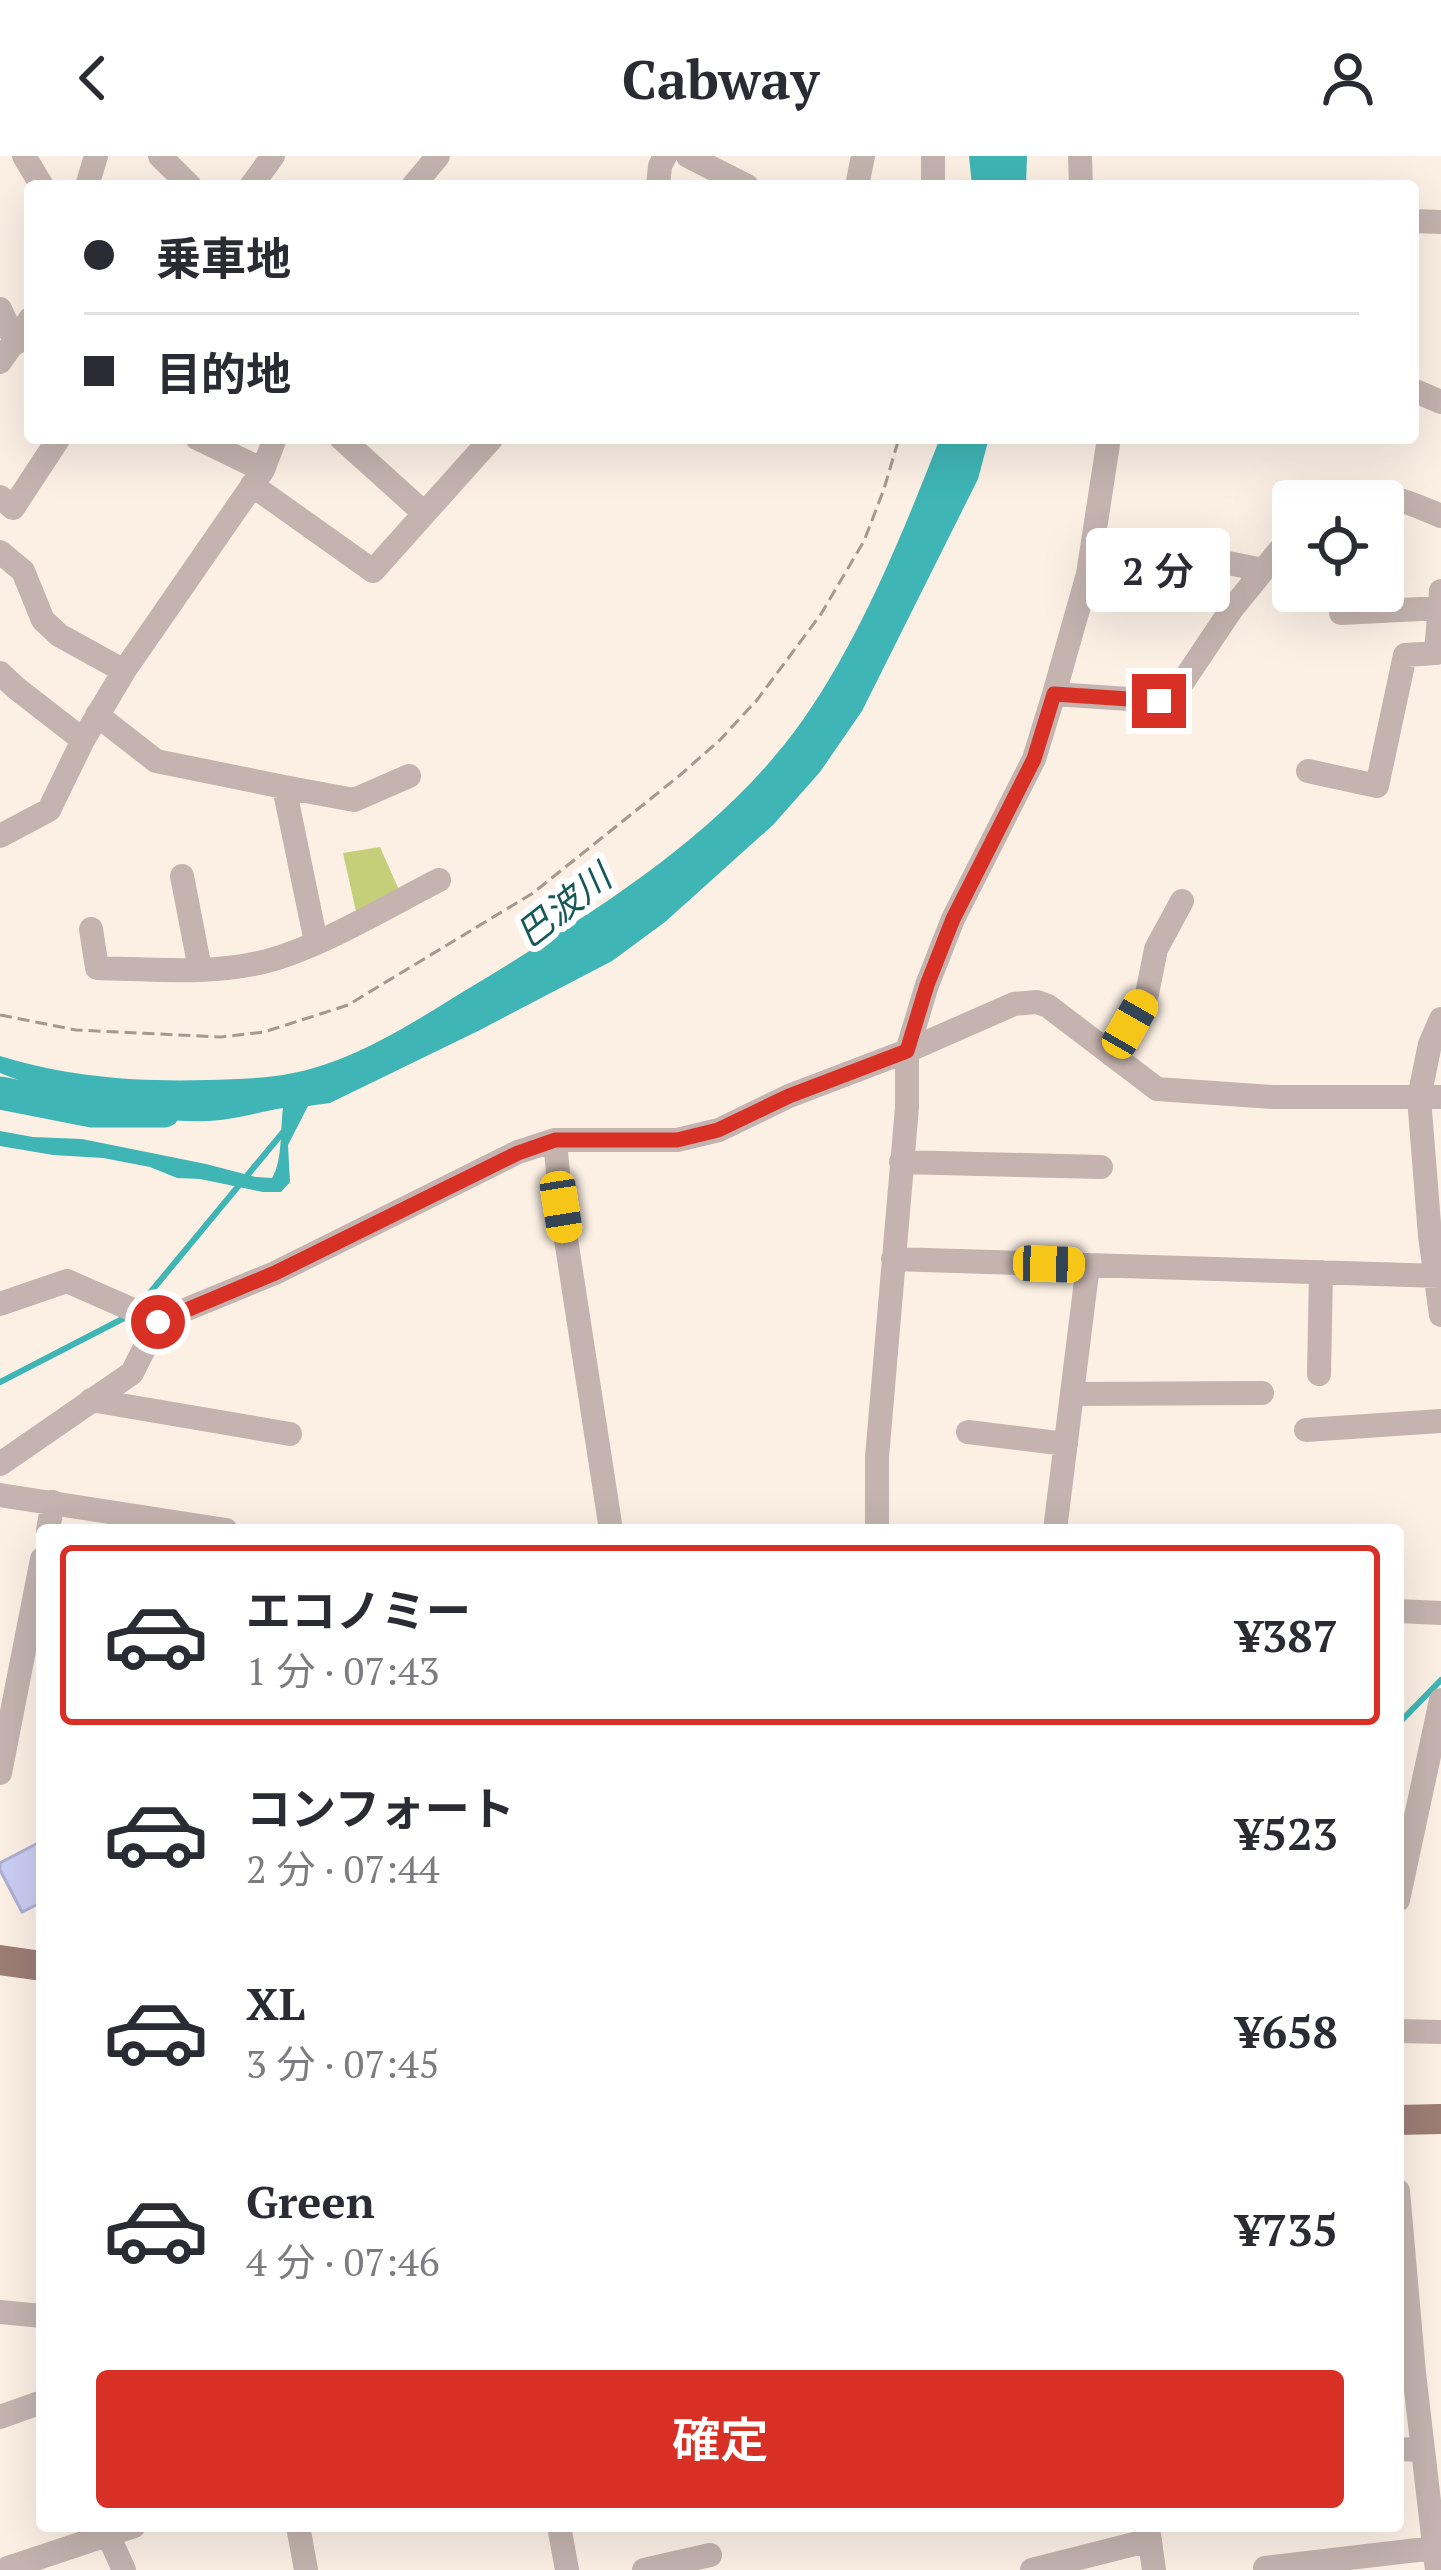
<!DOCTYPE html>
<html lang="ja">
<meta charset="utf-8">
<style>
body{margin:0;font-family:"PT Serif","Noto Sans JP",serif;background:#f2f2f3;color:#2b2b33;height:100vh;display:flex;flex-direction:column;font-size:45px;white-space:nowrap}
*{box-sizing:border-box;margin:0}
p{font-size:39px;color:#7c7c81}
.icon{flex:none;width:66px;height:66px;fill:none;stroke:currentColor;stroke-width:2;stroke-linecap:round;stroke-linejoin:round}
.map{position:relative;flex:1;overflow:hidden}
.side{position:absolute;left:36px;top:1368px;width:1368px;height:1008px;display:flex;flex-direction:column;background:#fff;border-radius:12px;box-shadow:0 12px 48px #0002}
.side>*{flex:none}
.banner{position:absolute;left:24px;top:24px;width:1395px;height:264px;border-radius:12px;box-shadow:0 12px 48px #0002;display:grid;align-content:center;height:264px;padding:0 60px;background:#fff}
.tools{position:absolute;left:1272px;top:324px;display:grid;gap:24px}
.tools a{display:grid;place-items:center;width:132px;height:132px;border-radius:12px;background:#fff;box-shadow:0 12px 48px #0002;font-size:60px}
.end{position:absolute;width:54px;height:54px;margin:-27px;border:15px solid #d93025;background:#fff;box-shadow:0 0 0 6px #fff}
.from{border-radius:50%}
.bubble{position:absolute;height:84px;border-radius:12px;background:#fff;box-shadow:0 12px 48px #0002;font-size:39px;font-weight:600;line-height:84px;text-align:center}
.car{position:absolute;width:36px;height:72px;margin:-36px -18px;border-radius:15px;box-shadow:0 0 9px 3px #0007;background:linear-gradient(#f5c518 24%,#345 0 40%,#f5c518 0 76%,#345 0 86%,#f5c518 0)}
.banner b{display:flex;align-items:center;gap:42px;height:114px;font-size:45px}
.banner b+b{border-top:3px solid #e1e1e2}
.banner i{width:30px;height:30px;background:#2b2b33}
ul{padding:21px 0 0;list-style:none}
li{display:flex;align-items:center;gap:36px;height:180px;margin:0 24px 18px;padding:0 36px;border:6px solid transparent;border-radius:12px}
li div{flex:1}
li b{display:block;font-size:45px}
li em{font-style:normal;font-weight:600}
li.selected{border-color:#d93025}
li>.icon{width:108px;height:108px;stroke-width:1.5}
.cta{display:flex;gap:24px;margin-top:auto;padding:24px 60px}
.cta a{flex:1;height:138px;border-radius:12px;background:#d93025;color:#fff;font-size:48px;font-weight:600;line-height:138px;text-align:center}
header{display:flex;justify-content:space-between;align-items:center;height:156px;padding:0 60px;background:#fff;font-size:54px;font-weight:600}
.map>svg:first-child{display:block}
.green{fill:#c5cf7a}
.water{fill:#3fb5b5}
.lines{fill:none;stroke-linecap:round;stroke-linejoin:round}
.stream{stroke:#3fb5b5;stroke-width:6}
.river{stroke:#3fb5b5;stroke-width:33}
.building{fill:#cacdf2;stroke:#adb0d1;stroke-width:3}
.path{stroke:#a4998f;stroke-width:3;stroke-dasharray:12 6;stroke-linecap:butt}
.minor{stroke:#c4b3ae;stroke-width:24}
.major{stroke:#9c7d75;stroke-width:30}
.route{stroke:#d93025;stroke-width:15}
.labels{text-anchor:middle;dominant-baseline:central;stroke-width:12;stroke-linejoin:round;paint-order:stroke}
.water-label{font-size:36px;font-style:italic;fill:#165858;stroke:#fff}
</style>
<header><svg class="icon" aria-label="back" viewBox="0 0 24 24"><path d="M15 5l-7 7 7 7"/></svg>Cabway<svg class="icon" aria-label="person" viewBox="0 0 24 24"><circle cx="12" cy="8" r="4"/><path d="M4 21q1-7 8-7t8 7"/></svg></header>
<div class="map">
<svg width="1441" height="2414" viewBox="0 0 1441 2414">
<rect width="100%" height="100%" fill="#fcf0e5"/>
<!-- green -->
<path class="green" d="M380,691L399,734L357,760L343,697Z"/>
<!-- water -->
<path class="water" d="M969,0H1027L1026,30H972Z
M940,282H989L978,323L862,555L820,616L773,669L665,766L612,805L478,875L330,947L308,950L288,989L290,1026L281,1036H263L200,1023L177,1022L150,1011L103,1002L53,999L0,990V975L33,981L82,983L206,1008L256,1021L272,1022C283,1004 280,973 283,952C259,956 234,964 209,965C137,968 66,942 0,917V900C68,921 136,926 207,924C234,923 261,923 288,918C356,906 418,863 476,828C587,760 701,692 784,589C851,506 901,382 940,282Z"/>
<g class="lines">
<!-- stream -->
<path class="stream" d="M139,1150L284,975
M0,1226L130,1159
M1398,1568L1441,1524"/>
<!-- river -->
<path class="river" d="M0,937L92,955H164"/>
</g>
<!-- building -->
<path class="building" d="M42,1685V1746L22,1756L0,1714V1707Z"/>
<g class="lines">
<!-- path -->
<path class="path" d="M0,859L76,874L221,881L264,876L348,849L533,737L679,620L720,584L757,544L821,458L864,385L884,333L899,282"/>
<!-- minor -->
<path class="minor" d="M24,0L42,30
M160,0L190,30
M688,0L747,30
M933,0V30
M1080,0L1081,30
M87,30L96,0
M251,30L273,0
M413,30L438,0
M658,30L660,10L665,0
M857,30L863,0
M1413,65L1441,66
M0,153L16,187
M0,206L30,163
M1413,234L1441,246
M197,282L263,314
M341,282L424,357
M252,329L373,415L492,282
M0,341L13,352L59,282
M1358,345C1384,332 1416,350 1441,360
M0,396L23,415L43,464L59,479L124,515
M1193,400L1263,414
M1341,457L1440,452
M0,517L16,532L83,584
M1054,538L1159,545L1176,536L1231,454L1279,395L1293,387
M97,559L156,605L284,631L354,644L409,620
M1308,615L1377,630L1405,499L1436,497L1441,435
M284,631L316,786
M0,680L49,654L83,584L124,515L263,314L275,282
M182,720L200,813
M91,773L97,812C151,813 210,819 263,806C317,793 388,750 439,724
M1441,863L1430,888L1419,942L1430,1080L1441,1159
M1112,899L1147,838L1156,793L1182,745
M555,984L561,1051L611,1374
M901,1006L1101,1011
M893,1103L1441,1120
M0,1148L67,1125L158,1165
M1319,1218L1321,1116
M1072,1238L1262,1237
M91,1244L290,1278
M1306,1274L1441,1265
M968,1276L1066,1288
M0,1308L132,1217L158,1165L275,1117L518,996L555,984H677L719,974L789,940L907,895L1014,848L1037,846L1048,850L1157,933L1273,941H1441
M0,1339L226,1374
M48,1374L53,1346
M877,1374V1301L907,951V895L927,829L953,763L1034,603L1054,538L1088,418L1109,282
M1055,1374L1088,1109
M1398,1455L1441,1457
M0,1617L42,1403
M1398,1744L1441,1544
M1398,1875L1441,1876
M1398,2035L1414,2217L1437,2414
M0,2156L42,2160
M0,2261L42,2246
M1398,2293L1422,2294
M298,2370L306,2414
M559,2370L567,2414
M1148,2372L1154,2414
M108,2379L124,2414
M8,2412L134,2370
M1265,2412L1434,2392
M644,2414L710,2399
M1032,2414L1150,2384"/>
<!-- major -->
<path class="major" d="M0,1804L42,1810
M1398,1964L1441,1963"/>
</g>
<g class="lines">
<!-- route -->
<path class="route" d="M158,1166L275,1117L518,997L555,984H677L718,974L789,940L907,895L927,829L953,763L1034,603L1054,538L1159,545"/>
</g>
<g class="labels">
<!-- water labels -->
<g class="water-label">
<text transform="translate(563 749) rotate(-38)">巴波川</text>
</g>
</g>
</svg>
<div class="tools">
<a><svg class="icon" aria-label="locate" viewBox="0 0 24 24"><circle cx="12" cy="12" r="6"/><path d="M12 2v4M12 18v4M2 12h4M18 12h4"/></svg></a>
</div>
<i class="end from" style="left:158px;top:1166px"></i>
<i class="end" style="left:1159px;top:545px"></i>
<div class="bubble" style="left:1086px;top:372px;width:144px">2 分</div>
<i class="car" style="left:1130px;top:868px;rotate:30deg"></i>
<i class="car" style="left:561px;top:1051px;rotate:171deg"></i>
<i class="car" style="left:1049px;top:1108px;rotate:92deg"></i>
<div class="banner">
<b><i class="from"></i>乗車地</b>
<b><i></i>目的地</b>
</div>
<section class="side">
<ul>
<li class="selected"><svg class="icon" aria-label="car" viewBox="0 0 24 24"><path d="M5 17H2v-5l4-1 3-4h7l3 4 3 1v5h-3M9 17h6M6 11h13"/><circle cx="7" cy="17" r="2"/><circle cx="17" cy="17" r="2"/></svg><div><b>エコノミー</b><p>1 分 · 07:43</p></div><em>¥387</em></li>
<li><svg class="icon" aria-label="car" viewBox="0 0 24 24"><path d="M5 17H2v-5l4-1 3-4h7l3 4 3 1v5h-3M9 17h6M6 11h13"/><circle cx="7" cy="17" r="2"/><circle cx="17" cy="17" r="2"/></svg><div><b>コンフォート</b><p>2 分 · 07:44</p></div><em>¥523</em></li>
<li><svg class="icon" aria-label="car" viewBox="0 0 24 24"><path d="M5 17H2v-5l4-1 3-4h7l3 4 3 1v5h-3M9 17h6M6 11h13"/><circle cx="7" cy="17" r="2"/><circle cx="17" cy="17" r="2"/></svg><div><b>XL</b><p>3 分 · 07:45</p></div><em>¥658</em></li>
<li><svg class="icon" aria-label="car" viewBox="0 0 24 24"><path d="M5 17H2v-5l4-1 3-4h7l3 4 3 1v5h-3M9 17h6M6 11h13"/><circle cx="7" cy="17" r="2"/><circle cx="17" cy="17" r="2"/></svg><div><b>Green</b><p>4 分 · 07:46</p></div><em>¥735</em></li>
</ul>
<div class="cta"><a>確定</a></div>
</section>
</div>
